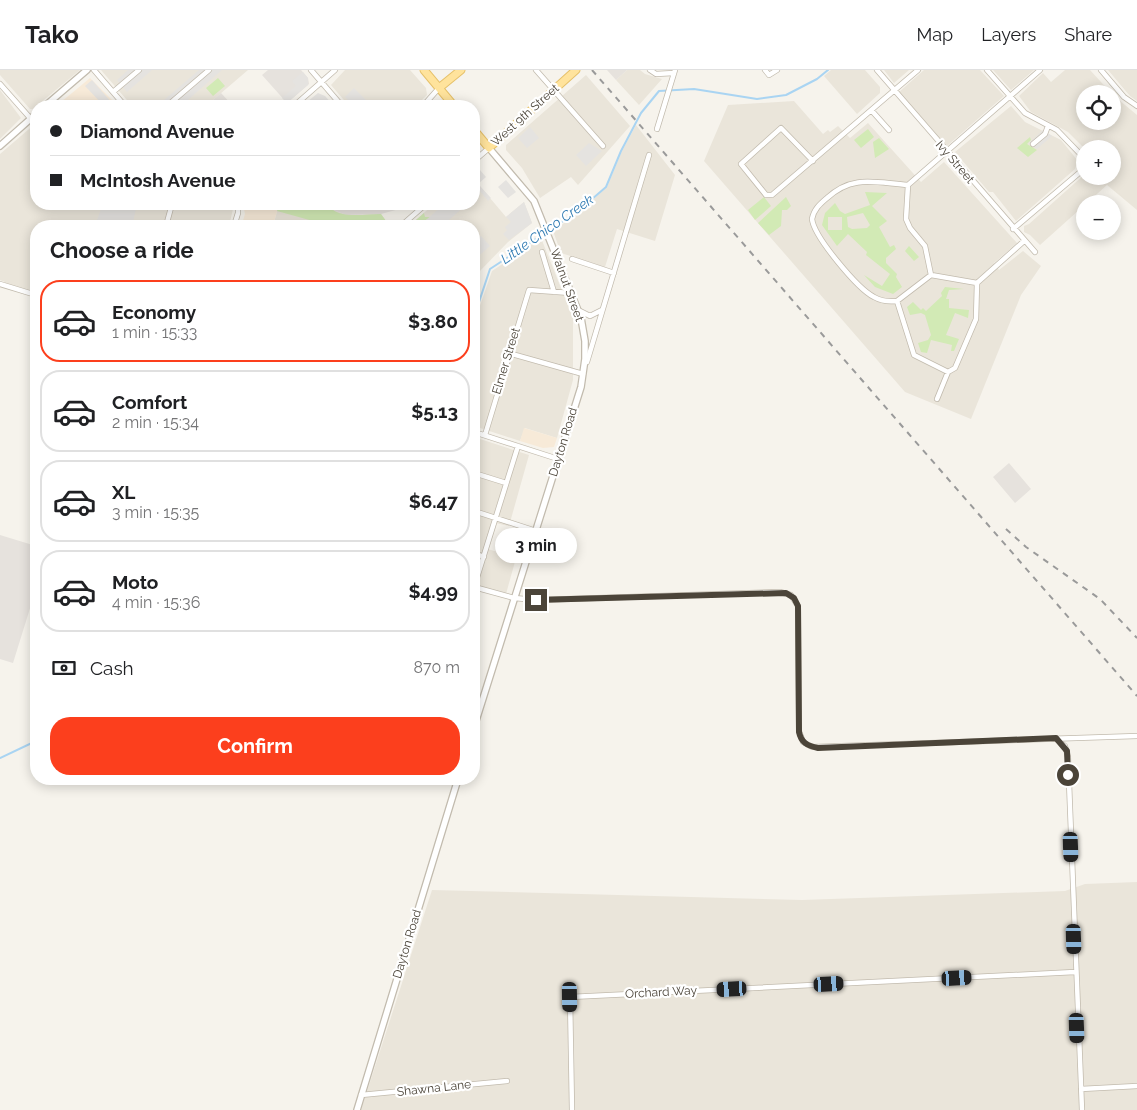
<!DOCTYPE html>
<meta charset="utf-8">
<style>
body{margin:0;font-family:Raleway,sans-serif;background:#f6f6f6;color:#202124;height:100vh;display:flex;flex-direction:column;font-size:19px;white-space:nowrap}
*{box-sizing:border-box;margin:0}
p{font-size:16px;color:#757577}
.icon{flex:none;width:28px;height:28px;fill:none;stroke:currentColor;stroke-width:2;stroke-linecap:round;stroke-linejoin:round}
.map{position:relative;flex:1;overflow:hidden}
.details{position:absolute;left:30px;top:150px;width:450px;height:565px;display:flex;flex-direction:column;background:#fff;border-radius:20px;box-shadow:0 2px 12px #0003}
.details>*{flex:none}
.banner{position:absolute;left:30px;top:30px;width:450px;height:110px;border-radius:20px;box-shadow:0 2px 12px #0003;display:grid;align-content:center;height:110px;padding:0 20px;background:#fff}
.fabs{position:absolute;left:1076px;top:15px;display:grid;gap:10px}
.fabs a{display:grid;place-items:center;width:45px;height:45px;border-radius:50%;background:#fff;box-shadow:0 2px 12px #0003;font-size:25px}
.end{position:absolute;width:22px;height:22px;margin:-11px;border:6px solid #4b4439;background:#fff;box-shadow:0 0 0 2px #fff}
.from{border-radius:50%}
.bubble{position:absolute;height:35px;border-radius:18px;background:#fff;box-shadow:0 2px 12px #0003;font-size:16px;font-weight:700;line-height:35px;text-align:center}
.car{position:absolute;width:15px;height:30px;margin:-15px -8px;border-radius:6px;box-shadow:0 0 4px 1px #0007;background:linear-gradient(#222 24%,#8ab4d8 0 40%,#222 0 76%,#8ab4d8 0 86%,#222 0)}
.banner b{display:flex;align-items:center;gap:18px;height:48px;font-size:19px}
.banner b+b{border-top:1px solid #e0e0e0}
.banner i{width:12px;height:12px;background:#202124}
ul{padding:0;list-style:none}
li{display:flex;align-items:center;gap:15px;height:82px;margin:0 10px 8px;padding:0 10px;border:2px solid #e0e0e0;border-radius:20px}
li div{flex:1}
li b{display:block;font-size:19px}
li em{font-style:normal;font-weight:700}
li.selected{border-color:#fc3f1d}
li>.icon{width:45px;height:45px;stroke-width:1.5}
h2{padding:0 20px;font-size:22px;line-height:60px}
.pay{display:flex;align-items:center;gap:12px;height:55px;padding:0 20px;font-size:19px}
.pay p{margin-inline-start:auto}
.primary-button{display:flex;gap:10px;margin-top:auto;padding:10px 20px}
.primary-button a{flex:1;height:58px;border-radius:20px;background:#fc3f1d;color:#fff;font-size:20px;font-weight:700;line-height:58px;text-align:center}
header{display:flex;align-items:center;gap:30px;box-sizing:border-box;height:70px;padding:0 25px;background:#fff;border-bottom:1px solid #e0e0e0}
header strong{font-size:24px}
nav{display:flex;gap:28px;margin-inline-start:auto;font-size:18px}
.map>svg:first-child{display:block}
.residential{fill:#eae5da}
.commercial{fill:#f7ead8}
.industrial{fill:#e6e2dd}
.green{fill:#d2eab5;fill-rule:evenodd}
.parking{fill:#e5e3e0}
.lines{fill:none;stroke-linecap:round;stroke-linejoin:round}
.stream{stroke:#a9d4f2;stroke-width:2}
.minor-casing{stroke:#c2bbae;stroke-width:6}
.tertiary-casing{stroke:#c2bbae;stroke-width:8}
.primary-casing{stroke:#e6c16a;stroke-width:9}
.minor{stroke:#fff;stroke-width:4.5}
.tertiary{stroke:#fff;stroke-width:5.5}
.primary{stroke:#ffe39c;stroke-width:7}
.rail{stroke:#9a9a9a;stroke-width:2;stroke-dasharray:6 6;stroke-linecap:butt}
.route{stroke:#4b4439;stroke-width:6}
.labels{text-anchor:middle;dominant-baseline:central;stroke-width:4.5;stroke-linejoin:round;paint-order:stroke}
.street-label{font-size:12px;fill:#4b4439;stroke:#fff}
.water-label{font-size:14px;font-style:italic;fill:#2e7ab2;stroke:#fff}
</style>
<header>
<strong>Tako</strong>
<nav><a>Map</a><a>Layers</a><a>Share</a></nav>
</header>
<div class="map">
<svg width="1137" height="1040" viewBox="0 0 1137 1040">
<rect width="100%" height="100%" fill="#f6f3ec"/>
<!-- residential -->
<path class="residential" d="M0,0H80L33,39H30L0,5Z
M101,0H248L206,36H132Z
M345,0H410L426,18L427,25L416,36H349L331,15Z
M627,0H640L645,4L662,9L639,35L616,10Z
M831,0H865L880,17V23L857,44L824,6Z
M884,0H909L894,13Z
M924,0H980L1004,26L947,76L899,22Z
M993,0H1034L1011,20Z
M1065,0H1090L1112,24H1085V51H1112L1113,25L1137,45V140L1107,115L1040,175L1030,165L1024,162V156L1029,154L1085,104V106H1112V79H1085L1068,62L1031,42L1019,26L1043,3L1051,12Z
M1108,0H1137V31L1130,26Z
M586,5L630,56L578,115L571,107L540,128L522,98L506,80V75Z
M0,20L21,48L0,69Z
M794,31L823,64L828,60L830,62L838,56L850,68L868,53L921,112L944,92L1017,173L994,193L999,200L1023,181L1041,196L1021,225L971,349L905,322L704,91L728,35Z
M1011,36L1025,52L1061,70L1078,91L1075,99L1016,151L993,122H989L955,82Z
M36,53V134H223L233,139L230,152L233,156H36V225L5,215V212L0,210V84Z
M636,55L675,105L655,171L617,159L605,197L561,183L553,161L578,143L607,117L622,81Z
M474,109L506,147L524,132L532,153L508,172L479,202L474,219V156H409L434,134H474Z
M279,134L286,136L327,134L331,139L346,145L381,144L389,155L273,156Z
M541,168L573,248V310L557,368L525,358L520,371L474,356V253L492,201Z
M474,367L529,385L509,456L495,453L488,479L516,488L506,524L474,514Z
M1137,812V1040H361L432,820L802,830L1065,821L1085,814Z"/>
<!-- commercial -->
<path class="commercial" d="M90,8L118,36H56L72,23Z
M243,134H263L273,137L279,134L273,156L242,154L245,144Z
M524,358L557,368L554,377L543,378L520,371Z"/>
<!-- industrial -->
<path class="industrial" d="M268,0H301L308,8L309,14L287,33L262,5Z
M607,0H627L616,10Z
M221,23L233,36H206Z
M327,134H408L403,138L381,144L346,145L331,139Z
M1009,393L1031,419L1015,433L993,407Z
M0,465L36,476V519L13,593L0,589Z"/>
<!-- green -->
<path class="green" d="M218,8L225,16L213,26L206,18Z
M868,59L874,67L861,78L854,70Z
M1030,67L1031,70L1027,74L1037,80L1028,87L1017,78Z
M879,68L889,79L875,88L873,72Z
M865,122L887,123L872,136L887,151L879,157L890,177L894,175L896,179L886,188V193L897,204L896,207L902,217L893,224L875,217L864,205L882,216L890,204L866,185L867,182L848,164L837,176L822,155L825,143L835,133L840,141L845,144L870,135ZM863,143L870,155L867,158L852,159L848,157L847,147ZM828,147H842V160H828Z
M764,127L771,136L755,150L748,140Z
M786,127L791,136L787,140H782L781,156L769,165L758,153Z
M279,134L286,136L327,134C337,150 364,144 381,144L389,155L331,156L277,141Z
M424,143L425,147H430L417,156H409Z
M909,176L919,187L914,191L905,181Z
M945,217L964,219L949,220L946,229H949V238L969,240L968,248L955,243L946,265L959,269L954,281H951L952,275L931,270L927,283L921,282L918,273L928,270L931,265L925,245L921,243L910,245L907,237L913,232L921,240L923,238L926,241L942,226L941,223Z"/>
<!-- parking -->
<path class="parking" d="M128,0H152L127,22L117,10Z
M199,0H222L181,36H157Z
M303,2L308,8V15L287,33L282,28L296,16L292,11Z
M92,10L113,34L110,36H104L85,16Z
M354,18L371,35L370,36H354L345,27Z
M318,23L325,26L334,36H302Z
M530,57L539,68L527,78L518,68Z
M1043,60L1052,66L1037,79L1029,73Z
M589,73L602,81L586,96L576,85Z
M480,100L486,107L478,114L491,128L488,131L474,114V105Z
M506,110L516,122L508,128L498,117Z
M524,132L532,153L509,170L503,164L507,160L505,157L511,152L506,147Z
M105,134L136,139L132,156H121V154L113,152L112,156H95L102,136L104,137Z
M444,134L466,135L442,156H428L424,152Z
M481,166L490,176L474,190V172Z"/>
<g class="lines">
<!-- stream -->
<path class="stream" d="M474,247L490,199L577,142L606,117L621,81L641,43L659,21L694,19L757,29L786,25L817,9L828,0
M0,688L36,671"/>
<defs>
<path id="minor" d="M94,0L125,36
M311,0L342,36
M536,0L603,76
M650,0L656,4L674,3
M765,0L769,5L777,0
M877,0L1035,182
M987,0L1025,43L1057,60L1085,89
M1101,0L1124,27L1137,36
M0,14L31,49
M113,22L139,0
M167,36L209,0
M294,36L335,0
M423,36L439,18
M872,41L889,60
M657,59L675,0
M1033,74L1045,64L1048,56
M474,91L489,78
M813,91L781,58L741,94L766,125H772L918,0
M908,115L1040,0
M908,115L906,149L910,158L925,176L931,205
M166,156L172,134
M234,156L238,143V134
M401,156L426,134
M1013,159L1085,98
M542,182L554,222
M572,189L614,203
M977,213L931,205L897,231L914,285L948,302L955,298L976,249L977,213L1024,171
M0,214L36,225
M897,231C889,232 881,231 874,227C858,219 814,167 812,149C814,139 820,134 827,128C853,104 876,113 908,115
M578,240L590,246L602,240
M508,283L583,304
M587,292L649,85
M937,329L948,302
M474,362L558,389
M485,365L529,220L571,223
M474,403L506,413
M474,441L536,461
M474,483L484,487
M474,517L514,528L536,530L780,522L791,525L798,536L799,661L803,672L812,677L1137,666
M474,517L518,376
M1056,669L1065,676L1068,687L1082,1040
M1081,1019L1137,1016
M361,1025L507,1011
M572,1040L570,927L1075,902"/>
<path id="tertiary" d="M45,36L87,0
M0,76L36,44
M474,657L581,317L585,289V271L581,248L534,131L489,78
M357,1040L458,709"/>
<path id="primary" d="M424,0L454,36
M439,18L461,0
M474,60L489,78L576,0"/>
</defs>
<!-- minor casing -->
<use href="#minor" class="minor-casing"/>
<!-- tertiary casing -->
<use href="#tertiary" class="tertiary-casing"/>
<!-- primary casing -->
<use href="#primary" class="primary-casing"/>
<!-- minor -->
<use href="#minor" class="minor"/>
<!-- tertiary -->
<use href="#tertiary" class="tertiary"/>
<!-- primary -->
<use href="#primary" class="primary"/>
<!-- rail -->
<path class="rail" d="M592,0L1137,626
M1006,459L1026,477L1100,529L1137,568"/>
</g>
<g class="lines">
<!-- route -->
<path class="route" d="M536,530L786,523L794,528L798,536L799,662C801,672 807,676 818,678L1056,668L1067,681L1068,705"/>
</g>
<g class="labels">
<!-- street labels -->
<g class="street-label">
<text transform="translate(525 45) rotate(-42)">West 9th Street</text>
<text transform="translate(955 92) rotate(49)">Ivy Street</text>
<text transform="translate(567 215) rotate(70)">Walnut Street</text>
<text transform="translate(506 291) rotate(-73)">Elmer Street</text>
<text transform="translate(563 372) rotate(-73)">Dayton Road</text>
<text transform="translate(407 874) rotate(-73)">Dayton Road</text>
<text transform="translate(661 922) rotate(-3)">Orchard Way</text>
<text transform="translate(434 1018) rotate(-6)">Shawna Lane</text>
</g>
<!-- water labels -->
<g class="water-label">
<text transform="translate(547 159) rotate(-35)">Little Chico Creek</text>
</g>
</g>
</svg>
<div class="fabs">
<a><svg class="icon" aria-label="locate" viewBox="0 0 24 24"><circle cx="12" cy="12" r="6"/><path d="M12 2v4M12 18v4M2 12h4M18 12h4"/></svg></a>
<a>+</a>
<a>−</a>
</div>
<i class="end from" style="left:1068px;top:705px"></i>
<i class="end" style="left:536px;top:530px"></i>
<div class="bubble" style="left:495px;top:458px;width:82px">3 min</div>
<i class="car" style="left:1071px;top:777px;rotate:178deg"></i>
<i class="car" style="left:1074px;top:869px;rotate:178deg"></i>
<i class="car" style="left:957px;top:908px;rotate:87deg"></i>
<i class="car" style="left:829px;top:914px;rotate:87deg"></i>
<i class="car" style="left:732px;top:919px;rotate:267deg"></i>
<i class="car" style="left:570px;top:927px;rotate:179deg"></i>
<i class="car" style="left:1077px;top:958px;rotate:178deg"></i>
<div class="banner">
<b><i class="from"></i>Diamond Avenue</b>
<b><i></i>McIntosh Avenue</b>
</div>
<section class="details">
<h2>Choose a ride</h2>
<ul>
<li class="selected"><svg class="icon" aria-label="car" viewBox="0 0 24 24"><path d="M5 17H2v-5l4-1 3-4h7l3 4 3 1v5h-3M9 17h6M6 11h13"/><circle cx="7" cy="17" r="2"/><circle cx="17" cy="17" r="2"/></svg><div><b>Economy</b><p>1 min · 15:33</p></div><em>$3.80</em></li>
<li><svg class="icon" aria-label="car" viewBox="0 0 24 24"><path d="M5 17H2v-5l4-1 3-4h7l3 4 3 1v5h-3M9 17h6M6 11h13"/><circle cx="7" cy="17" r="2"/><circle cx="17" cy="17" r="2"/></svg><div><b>Comfort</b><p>2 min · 15:34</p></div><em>$5.13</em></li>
<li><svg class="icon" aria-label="car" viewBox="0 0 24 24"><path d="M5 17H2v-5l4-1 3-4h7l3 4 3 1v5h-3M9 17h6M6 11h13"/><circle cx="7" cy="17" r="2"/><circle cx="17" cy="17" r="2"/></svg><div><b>XL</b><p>3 min · 15:35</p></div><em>$6.47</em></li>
<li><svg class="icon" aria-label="car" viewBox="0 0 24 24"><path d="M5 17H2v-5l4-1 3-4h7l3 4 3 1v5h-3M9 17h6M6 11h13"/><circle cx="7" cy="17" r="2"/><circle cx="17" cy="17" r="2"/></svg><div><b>Moto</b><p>4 min · 15:36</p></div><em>$4.99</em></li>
</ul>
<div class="pay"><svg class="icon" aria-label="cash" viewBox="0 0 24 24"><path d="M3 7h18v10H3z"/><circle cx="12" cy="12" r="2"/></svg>Cash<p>870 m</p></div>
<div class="primary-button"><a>Confirm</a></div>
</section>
</div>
